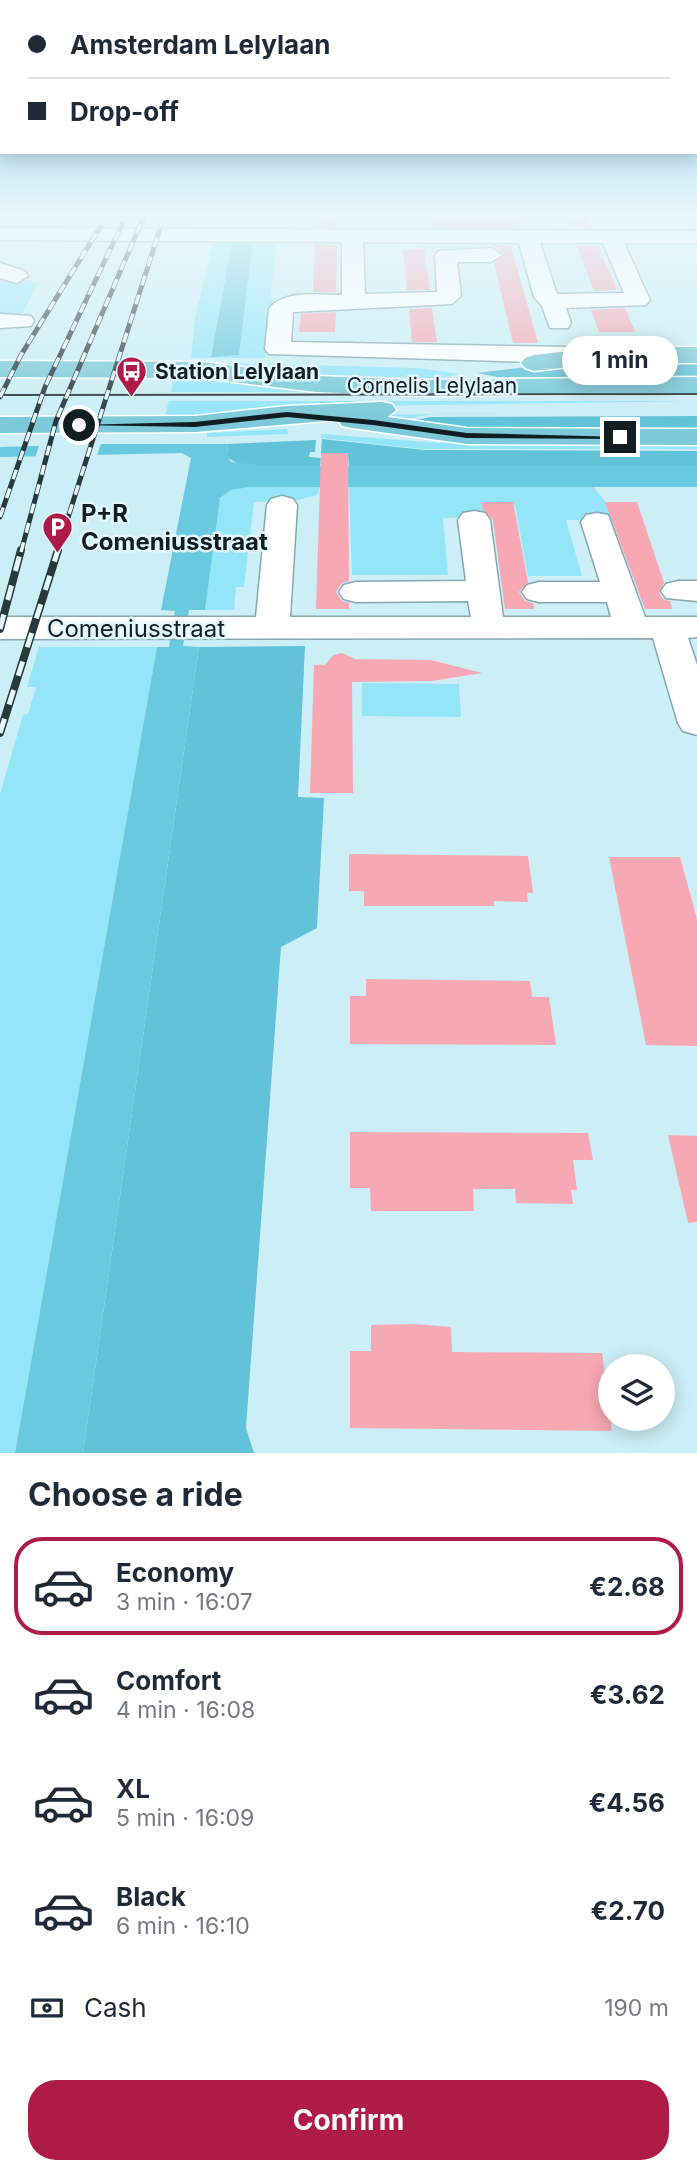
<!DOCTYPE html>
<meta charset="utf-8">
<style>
body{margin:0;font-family:Inter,sans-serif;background:#f6f6f7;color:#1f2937;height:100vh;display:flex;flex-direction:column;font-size:26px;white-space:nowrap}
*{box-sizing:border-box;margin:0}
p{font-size:23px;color:#747a83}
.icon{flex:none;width:38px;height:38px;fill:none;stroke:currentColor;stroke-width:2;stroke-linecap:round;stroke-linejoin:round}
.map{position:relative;height:1453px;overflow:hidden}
.sheet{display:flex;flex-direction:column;background:#fff;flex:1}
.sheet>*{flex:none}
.banner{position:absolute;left:0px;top:0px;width:698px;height:154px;box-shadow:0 4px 18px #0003;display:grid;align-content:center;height:154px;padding:0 28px;background:#fff}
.buttons{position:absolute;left:598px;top:1354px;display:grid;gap:14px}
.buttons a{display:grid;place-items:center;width:77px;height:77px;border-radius:50%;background:#fff;box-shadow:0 4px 18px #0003;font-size:35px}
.end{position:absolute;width:32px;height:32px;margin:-16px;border:9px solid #111e21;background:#fff;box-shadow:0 0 0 4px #fff}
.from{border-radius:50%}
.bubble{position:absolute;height:49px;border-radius:24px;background:#fff;box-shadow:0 4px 18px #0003;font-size:23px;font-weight:700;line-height:49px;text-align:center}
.banner b{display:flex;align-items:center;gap:24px;height:66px;font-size:26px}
.banner b+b{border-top:2px solid #e0e1e3}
.banner i{width:18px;height:18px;background:#1f2937}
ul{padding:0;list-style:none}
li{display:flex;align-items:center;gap:21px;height:98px;margin:0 14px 10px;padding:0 14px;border:4px solid transparent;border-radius:28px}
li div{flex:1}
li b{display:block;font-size:26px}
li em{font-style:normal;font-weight:700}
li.on{border-color:#ae1b47}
li>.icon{width:63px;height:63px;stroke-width:1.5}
h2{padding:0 28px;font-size:32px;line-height:84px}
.pay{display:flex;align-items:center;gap:18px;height:77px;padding:0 28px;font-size:26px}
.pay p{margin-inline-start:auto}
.action{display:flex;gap:14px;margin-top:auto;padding:14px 28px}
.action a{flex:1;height:80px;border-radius:28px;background:#ae1b47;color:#fff;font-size:28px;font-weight:700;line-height:80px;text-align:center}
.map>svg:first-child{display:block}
.green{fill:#95e5f9}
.forest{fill:#62c2d9}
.water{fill:#69c9e0}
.pier{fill:#cbeef7}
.building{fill:#f8a8b2}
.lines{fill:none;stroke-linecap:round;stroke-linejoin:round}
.minor-casing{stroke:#86a7af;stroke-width:3}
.major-casing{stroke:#fff;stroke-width:3}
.minor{fill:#fff;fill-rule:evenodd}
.major{fill:#7ccad9;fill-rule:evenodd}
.tram{stroke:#28383c;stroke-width:2}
.rail-far1-casing{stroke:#28383c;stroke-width:5}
.rail-casing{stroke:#28383c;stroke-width:8}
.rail-far1{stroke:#e3f8fe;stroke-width:3.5;stroke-dasharray:10;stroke-linecap:butt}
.rail{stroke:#e3f8fe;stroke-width:5;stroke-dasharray:15;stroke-linecap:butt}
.route{fill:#111e21}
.labels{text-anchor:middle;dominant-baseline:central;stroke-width:5;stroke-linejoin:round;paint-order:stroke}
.far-poi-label{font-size:21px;font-weight:bold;fill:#111e21;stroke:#e3f8fe;text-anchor:start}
.far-street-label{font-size:21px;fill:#111e21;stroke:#e3f8fe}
.poi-label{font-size:24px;font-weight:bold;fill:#111e21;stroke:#e3f8fe;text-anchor:start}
.street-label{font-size:24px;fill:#111e21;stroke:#e3f8fe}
</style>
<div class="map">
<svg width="697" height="1453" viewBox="0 0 697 1453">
<rect width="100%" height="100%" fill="#cbeef7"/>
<!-- green -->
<path class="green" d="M232,241L211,356L239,355L253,241L277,243L270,297L276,298L265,358H191L195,318L213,243Z
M0,280H29L38,284L20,318L0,317Z
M186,362L418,368L459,374C389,396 261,371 186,362Z
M175,374L697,390V392H171Z
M169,401H697L362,406L164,420Z
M697,411L431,414L394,422L354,415Z
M287,429L288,434L207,437V433Z
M321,434L440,443H697V449H422L321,438Z
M244,487H320L317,495L298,500L254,502L244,587H236L234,610H205L219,500L228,491Z
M349,487H594L608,505L613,520H566L582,576H528L515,505H487L488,517L443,518L448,575H352Z
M39,647H157L15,1453H0V794L23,715L28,714L36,687H27Z
M362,683L459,684L461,717L362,716Z"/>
<!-- forest -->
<path class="forest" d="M600,358L697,362V378L497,377L477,373Z
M697,416V434H513L407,422L430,417Z
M322,439L425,450L697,451V466L349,467L348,453H321Z
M316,440L315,452H310L309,457L321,458L320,466C299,466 240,473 227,456L228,444Z
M305,646L298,797L324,798L317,928L281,947L246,1428L254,1453H83L199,647Z"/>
<!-- water -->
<path class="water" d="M232,241H253L239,355L211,357Z
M102,444H228L227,456L231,462L266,466H697V487H249L231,490L220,498L205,610H189L183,646L199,647L83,1453H15L157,647H169L175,611L161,610L191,458L182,453L0,457V447Z"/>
<!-- pier -->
<path class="pier" d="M102,440L97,456L34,461L40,443Z"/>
<!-- building -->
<path class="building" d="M316,216H337V227H316Z
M427,216H530L520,228L430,227Z
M568,216H586L591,228H570L566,217Z
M315,244L337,245L336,292H313Z
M491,245L511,246L538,343H513L494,263L504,254Z
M577,246H598L617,290L594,291Z
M403,249H424L430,290H407Z
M432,308L437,342H412L409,309Z
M625,308L635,332H599L591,310Z
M336,312L335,332H299L301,314Z
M321,453H348L349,581L342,583L336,592L342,601L349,603V609H316Z
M481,502H513L528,582L519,592L525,601L533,603L534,609H505L493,520L483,510Z
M605,502H637L664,583L659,593L664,600L670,601L672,609H645Z
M342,653L355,659L431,660L482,673L432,681L352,682L353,793H310L314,665H325L333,655Z
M349,854L528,856L533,893H527L528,902L494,901V906H364V891H349Z
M609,857H680L697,919V1046L646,1045Z
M366,979L530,981L532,997H549L556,1045L350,1044V996H366Z
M350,1132L588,1133L593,1160H573L577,1190H571L573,1204L516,1203L515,1189H473L474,1211H371L370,1188H350Z
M668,1135L697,1136V1222L688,1223Z
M414,1324L451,1327L452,1352L602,1353L608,1395H611V1431L350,1428V1351H371V1325Z"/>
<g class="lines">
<defs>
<path id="minor" d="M0,228L697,231V243H624L650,300L646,305L566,308L571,323L568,328H550L542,306L534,297L519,243L363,242L365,294L437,292L435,256L438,251L491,248L502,255L491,262H457L461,296L452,304L293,312L291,342L570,347L579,350L583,355L579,360L570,363L269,354L265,349L269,309C283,289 321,295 342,295V242L0,240ZM540,243H603L624,293L557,294Z
M0,263L25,271L28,276L17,283L0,278Z
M0,314L31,316L34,321L31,326L0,328Z
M282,496L293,499L297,505L290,617H471L468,601L356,602L344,599L339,592L344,585L356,582L466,581L458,520L463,513L474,511L485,513L490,520L503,617H611L607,602H539L527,599L522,592L527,585L539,582H600L581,522L586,515L597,513L608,515L645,617H697V637L688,638L697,665V735L683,731L678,723L653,638L0,639V617H256L267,505L271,499Z
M678,581H697V601L666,598L661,591L666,584Z"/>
<path id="major" d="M605,347H697V363H605L534,371L525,368L521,363L525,358L534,355Z
M0,361L202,362L316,376L426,380L697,377V393L426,396L316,392L202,378L0,377Z
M382,402L392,404L396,410L388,417L467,428L697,429V445L467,444L352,428L342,426L338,420L195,432L0,433V417L195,416L287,406Z"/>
</defs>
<!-- minor casing -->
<use href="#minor" class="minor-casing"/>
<!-- major casing -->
<use href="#major" class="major-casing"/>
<!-- minor -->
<use href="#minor" class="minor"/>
<!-- major -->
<use href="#major" class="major"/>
<!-- tram -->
<path class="tram" d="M0,395L697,394"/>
<defs>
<path id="rail-far1" d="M0,397L21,355L107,216
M0,517L45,387L126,216
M21,552L56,421L144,216
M57,552L164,216"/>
<path id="rail" d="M0,629L21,550
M0,733L58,550"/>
</defs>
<!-- rail-far1 casing -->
<use href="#rail-far1" class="rail-far1-casing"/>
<!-- rail casing -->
<use href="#rail" class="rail-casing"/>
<!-- rail-far1 -->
<use href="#rail-far1" class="rail-far1"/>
<!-- rail -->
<use href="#rail" class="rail"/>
</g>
<!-- sky -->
<linearGradient id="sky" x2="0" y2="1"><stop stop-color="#75bce5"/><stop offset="0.51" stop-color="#e8f7fb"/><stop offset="1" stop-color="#e8f7fb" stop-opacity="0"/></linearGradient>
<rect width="697" height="420" fill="url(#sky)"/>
<!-- route -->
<path class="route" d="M287,412L373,420L467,433L624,437L620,439L467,438L373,425L287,417L195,427L75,425L195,422Z"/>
<!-- icons -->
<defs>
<symbol id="bus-pin" viewBox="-11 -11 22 30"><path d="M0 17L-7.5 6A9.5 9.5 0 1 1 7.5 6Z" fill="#ae1b47" stroke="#e3f8fe"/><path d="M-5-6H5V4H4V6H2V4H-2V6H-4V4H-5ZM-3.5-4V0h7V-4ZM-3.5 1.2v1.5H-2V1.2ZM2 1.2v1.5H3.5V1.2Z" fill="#fff"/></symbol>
<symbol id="parking-pin" viewBox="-11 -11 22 30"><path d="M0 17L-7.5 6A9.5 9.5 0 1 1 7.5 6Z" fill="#ae1b47" stroke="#e3f8fe"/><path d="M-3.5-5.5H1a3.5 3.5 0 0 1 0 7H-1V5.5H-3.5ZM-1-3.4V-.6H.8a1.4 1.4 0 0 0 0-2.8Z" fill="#fff"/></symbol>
</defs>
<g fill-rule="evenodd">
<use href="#bus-pin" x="114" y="354" width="35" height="47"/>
<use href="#parking-pin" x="40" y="510" width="35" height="47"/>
</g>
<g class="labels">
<!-- far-poi labels -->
<g class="far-poi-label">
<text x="155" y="371">Station Lelylaan</text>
</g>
<!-- far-street labels -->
<g class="far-street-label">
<text x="432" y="385">Cornelis Lelylaan</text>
</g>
<!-- poi labels -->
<g class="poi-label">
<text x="81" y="513">P+R<tspan x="81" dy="28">Comeniusstraat</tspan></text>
</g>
<!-- street labels -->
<g class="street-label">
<text x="136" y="628">Comeniusstraat</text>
</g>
</g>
</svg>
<div class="buttons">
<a><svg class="icon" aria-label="layers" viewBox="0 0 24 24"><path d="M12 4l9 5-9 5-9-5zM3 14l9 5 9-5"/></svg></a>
</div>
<i class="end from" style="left:79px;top:425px"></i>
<i class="end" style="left:620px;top:437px"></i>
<div class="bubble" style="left:562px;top:336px;width:116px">1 min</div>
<div class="banner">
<b><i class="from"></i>Amsterdam Lelylaan</b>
<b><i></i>Drop-off</b>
</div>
</div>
<section class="sheet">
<h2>Choose a ride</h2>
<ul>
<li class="on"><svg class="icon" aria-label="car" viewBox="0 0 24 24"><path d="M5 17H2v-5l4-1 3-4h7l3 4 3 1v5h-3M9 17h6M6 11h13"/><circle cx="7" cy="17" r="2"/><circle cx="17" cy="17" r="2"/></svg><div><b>Economy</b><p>3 min · 16:07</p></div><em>€2.68</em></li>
<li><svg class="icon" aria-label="car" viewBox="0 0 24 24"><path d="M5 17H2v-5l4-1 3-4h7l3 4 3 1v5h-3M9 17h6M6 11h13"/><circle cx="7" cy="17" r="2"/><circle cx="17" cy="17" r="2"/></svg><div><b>Comfort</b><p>4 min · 16:08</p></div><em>€3.62</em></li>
<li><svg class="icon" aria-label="car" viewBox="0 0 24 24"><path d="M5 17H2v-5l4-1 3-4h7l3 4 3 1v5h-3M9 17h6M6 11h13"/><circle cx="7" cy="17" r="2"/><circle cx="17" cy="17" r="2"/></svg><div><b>XL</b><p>5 min · 16:09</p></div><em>€4.56</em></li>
<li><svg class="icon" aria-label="car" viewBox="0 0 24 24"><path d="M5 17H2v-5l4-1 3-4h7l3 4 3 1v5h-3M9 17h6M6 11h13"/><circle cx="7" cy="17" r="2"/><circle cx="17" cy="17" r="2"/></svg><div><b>Black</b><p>6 min · 16:10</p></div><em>€2.70</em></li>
</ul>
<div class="pay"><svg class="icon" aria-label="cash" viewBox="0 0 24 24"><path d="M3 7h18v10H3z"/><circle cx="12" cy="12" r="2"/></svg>Cash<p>190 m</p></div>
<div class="action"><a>Confirm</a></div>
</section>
